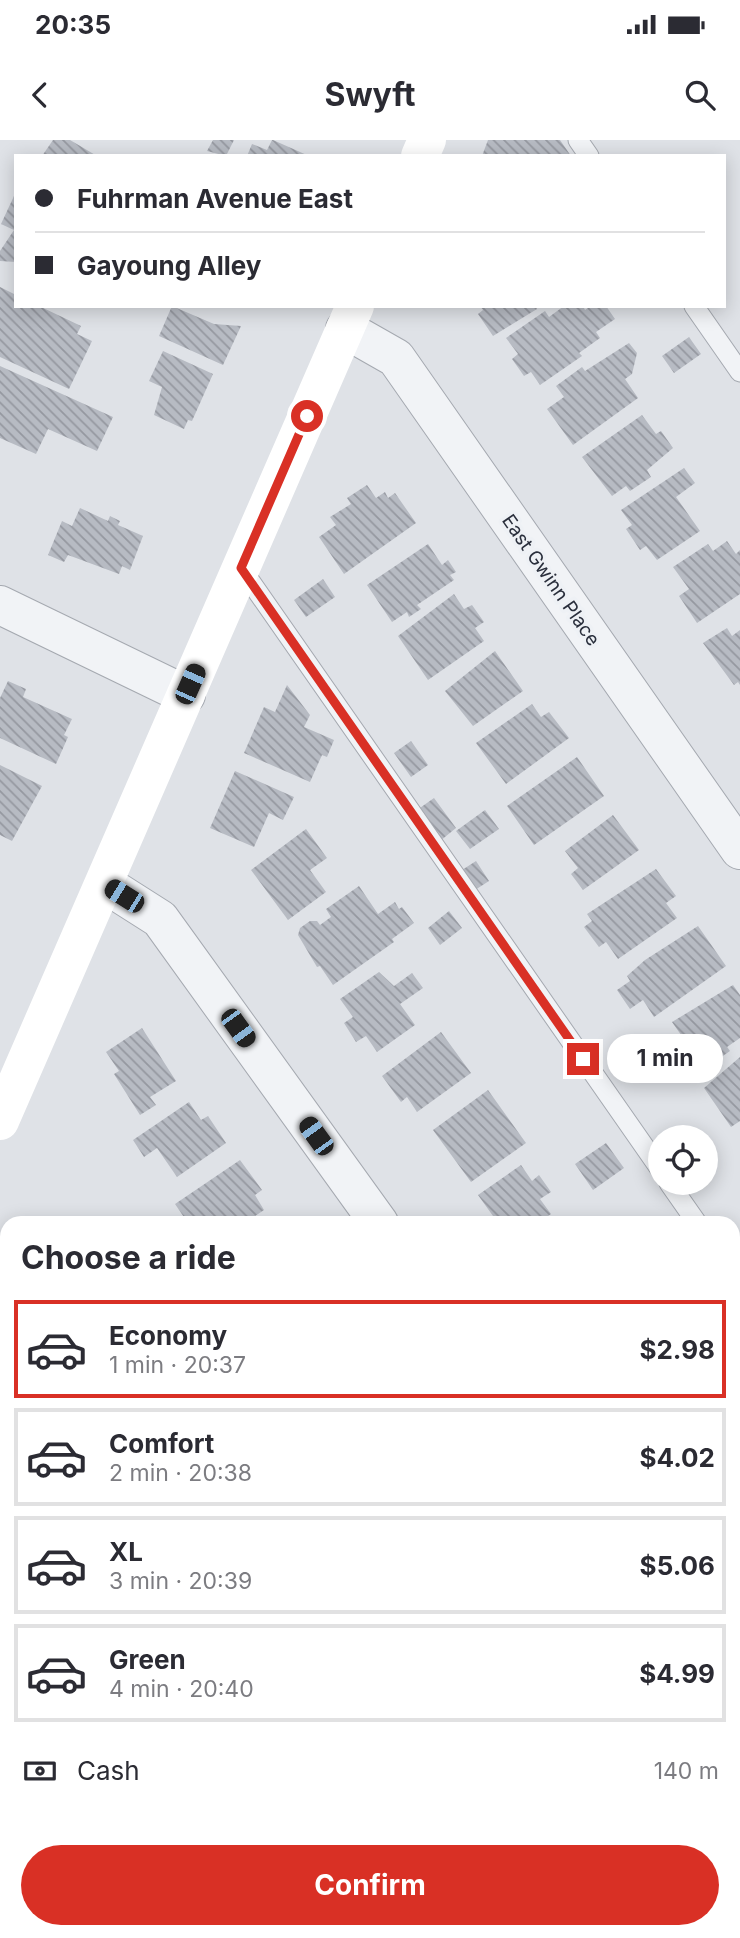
<!DOCTYPE html>
<meta charset="utf-8">
<style>
body{margin:0;font-family:Inter,sans-serif;background:#f7f7f7;color:#2b2b33;height:100vh;display:flex;flex-direction:column;font-size:26px;white-space:nowrap}
*{box-sizing:border-box;margin:0}
p{font-size:23px;color:#7c7c81}
.icon{flex:none;width:38px;height:38px;fill:none;stroke:currentColor;stroke-width:2;stroke-linecap:round;stroke-linejoin:round}
.map{position:relative;flex:1;overflow:hidden}
.details{position:absolute;left:0px;top:1076px;width:740px;height:723px;display:flex;flex-direction:column;background:#fff;border-radius:21px 21px 0 0;box-shadow:0 4px 18px #0003}
.details>*{flex:none}
.hud{position:absolute;left:14px;top:14px;width:712px;height:154px;border-radius:0px;box-shadow:0 4px 18px #0003;display:grid;align-content:center;height:154px;padding:0 21px;background:#fff}
.fabs{position:absolute;left:648px;top:985px;display:grid;gap:14px}
.fabs a{display:grid;place-items:center;width:70px;height:70px;border-radius:50%;background:#fff;box-shadow:0 4px 18px #0003;font-size:35px}
.end{position:absolute;width:32px;height:32px;margin:-16px;border:9px solid #d93025;background:#fff;box-shadow:0 0 0 4px #fff}
.from{border-radius:50%}
.bubble{position:absolute;height:49px;border-radius:24px;background:#fff;box-shadow:0 4px 18px #0003;font-size:23px;font-weight:700;line-height:49px;text-align:center}
.car{position:absolute;width:21px;height:42px;margin:-21px -10px;border-radius:9px;box-shadow:0 0 5px 2px #0007;background:linear-gradient(#222 24%,#8ab4d8 0 40%,#222 0 76%,#8ab4d8 0 86%,#222 0)}
.hud b{display:flex;align-items:center;gap:24px;height:66px;font-size:26px}
.hud b+b{border-top:2px solid #e1e1e2}
.hud i{width:18px;height:18px;background:#2b2b33}
ul{padding:0;list-style:none}
li{display:flex;align-items:center;gap:21px;height:98px;margin:0 14px 10px;padding:0 7px;border:4px solid #e1e1e2;border-radius:0px}
li div{flex:1}
li b{display:block;font-size:26px}
li em{font-style:normal;font-weight:700}
li.active{border-color:#d93025}
li>.icon{width:63px;height:63px;stroke-width:1.5}
h2{padding:0 21px;font-size:32px;line-height:84px}
.pay{display:flex;align-items:center;gap:18px;height:77px;padding:0 21px;font-size:26px}
.pay p{margin-inline-start:auto}
.cta{display:flex;gap:14px;margin-top:auto;padding:14px 21px}
.cta a{flex:1;height:80px;border-radius:42px;background:#d93025;color:#fff;font-size:28px;font-weight:700;line-height:80px;text-align:center}
.status{display:flex;justify-content:space-between;align-items:center;height:49px;padding:0 35px;background:#fff;direction:ltr}
.status svg{height:19px;fill:currentColor}
header{display:flex;justify-content:space-between;align-items:center;height:91px;padding:0 21px;background:#fff;font-size:32px;font-weight:700}
.map>svg:first-child{display:block}
.building{fill:url(#building-back-hatch)}
.lines{fill:none;stroke-linecap:round;stroke-linejoin:round}
.lane-casing{stroke:#a5a9b0;stroke-width:21}
.street-casing{stroke:#a5a9b0;stroke-width:40}
.lane{stroke:#f1f3f6;stroke-width:19}
.street{stroke:#f1f3f6;stroke-width:38}
.secondary{stroke:#fff;stroke-width:38}
.route{stroke:#d93025;stroke-width:9}
.labels{text-anchor:middle;dominant-baseline:central;stroke-width:7;stroke-linejoin:round;paint-order:stroke}
.street-label{font-size:19px;fill:#2a2f3c;stroke:#eef1f5}
</style>
<div class="status"><b>20:35</b><svg viewBox="0 0 49 12"><path d="M0 12V9h3v3zM5 12V6h3v6zM10 12V3h3v9zM15 12V0h3v12zM26 1h20v11H26zM47 4h2v5h-2z"/></svg></div>
<header><svg class="icon" aria-label="back" viewBox="0 0 24 24"><path d="M15 5l-7 7 7 7"/></svg>Swyft<svg class="icon" aria-label="search" viewBox="0 0 24 24"><circle cx="10" cy="10" r="6"/><path d="M15 15l6 6"/></svg></header>
<div class="map">
<svg width="740" height="1798" viewBox="0 0 740 1798">
<defs>
<pattern id="building-back-hatch" width="6" height="6" patternUnits="userSpaceOnUse" patternTransform="scale(1.75)"><rect width="6" height="6" fill="#b7bbc3"/><path d="M-1 5l2 2M0 0l6 6M5-1l2 2" fill="none" stroke="#9598a0"/></pattern>
</defs>
<rect width="100%" height="100%" fill="#dfe2e7"/>
<!-- building -->
<path class="building" d="M53,0H70L97,16H42Z
M213,0H234L226,16L207,11Z
M272,0H273L309,16H247L252,4L267,10Z
M488,0H560L571,16H482Z
M14,56L16,122L0,121V111L14,90L1,84Z
M0,147L16,155V166H39L81,186L77,194L92,201L69,249L0,217Z
M172,166L214,184L241,186L223,225L159,196Z
M480,166H535L537,169L493,196L478,174L483,170Z
M564,166H583L585,170L591,166H606L615,179L596,192L600,198L579,213L582,216L540,245L531,232L524,236L512,219L518,214L506,198L545,171L549,177Z
M689,197L701,214L674,233L662,216Z
M629,203L637,213L632,234L625,239L638,258L573,305L547,269L564,257L556,246L582,227L585,231Z
M163,211L213,234L192,281L188,280L184,289L154,275L162,247L149,241Z
M0,226L113,277L97,311L48,289L36,314L0,298Z
M642,275L656,294L661,291L673,308L647,330L651,337L630,351L626,346L612,356L582,317Z
M684,328L695,343L676,357L700,391L657,420L646,406L640,410L626,389L632,385L621,370Z
M367,345L376,358L385,352L388,358L395,353L416,383L344,434L319,397L336,385L330,377L351,364L347,358Z
M80,368L108,381L110,376L120,381L118,385L143,396L130,430L122,426L119,434L68,415L64,422L48,415L62,381L72,386Z
M727,401L736,414L740,410V454L697,483L679,456L689,449L673,427L708,404L713,411Z
M428,404L442,425L448,420L456,432L450,435L454,440L417,465L421,469L409,477L407,472L392,482L367,445Z
M323,439L335,457L306,477L294,460Z
M454,454L464,469L472,465L484,482L475,488L484,501L428,540L398,496Z
M727,488L732,496L740,490V545L738,542L734,545L703,503Z
M495,511L523,551L473,586L445,551Z
M8,541L26,549L23,557L72,579L64,595L68,597L56,624L0,598V558Z
M287,545L310,575L304,587L334,600L327,617L322,615L310,642L244,613L264,567L275,572Z
M532,564L541,577L549,572L569,598L506,644L476,603Z
M411,601L428,625L411,637L394,613Z
M577,617L604,656L534,705L507,666Z
M0,625L42,646L12,701L0,695Z
M235,631L294,657L283,680L269,673L254,707L210,688Z
M434,658L456,688L440,701L417,670Z
M485,670L499,689L470,709L456,691Z
M613,675L639,710L583,750L571,734L578,728L565,711Z
M306,689L327,718L310,730L326,752L288,780L251,730Z
M476,721L489,741L475,750L462,730Z
M656,729L676,756L666,763L677,778L618,819L606,802L599,807L584,787L592,781L587,774Z
M359,746L378,774L395,762L399,769L402,767L414,783L392,799L394,802L333,845L320,826L317,827L298,795L300,788L310,781H317L320,785L331,777L326,769Z
M449,771L462,788L440,805L428,788Z
M698,786L726,826L654,877L643,860L630,869L617,850L630,841L627,836L645,820Z
M379,832L394,846L412,833L423,848L400,864L415,885L377,912L366,896L356,902L344,883L353,877L340,859Z
M733,845L740,855V898L727,907L730,911L720,918L718,914L702,925L672,882Z
M142,888L176,941L150,957L156,965L140,975L114,934L119,931L106,912Z
M441,892L471,933L417,972L407,957L401,962L382,936Z
M740,917V981L731,987L704,948Z
M488,950L526,1003L471,1042L433,990Z
M189,962L201,980L208,976L226,1003L177,1037L157,1008L144,1017L133,1000Z
M606,1003L624,1028L593,1050L575,1024Z
M240,1020L262,1050L255,1055L264,1070L245,1083H188L175,1064Z
M521,1025L532,1041L539,1035L551,1052L540,1059L551,1074L538,1083H498L478,1055Z
M0,1242L7,1245V1269L0,1266Z
M733,1295L736,1299L740,1297V1343L733,1348Z
M7,1316V1362L0,1359L6,1346L0,1342V1331Z
M740,1359V1430L733,1420V1363Z
M7,1519V1602L0,1603V1520Z
M7,1679V1717L0,1718V1681Z
M733,1681L740,1691V1749L733,1750Z
M0,1782H7V1792H35L36,1798H0Z
M50,1792H127V1798H51Z
M220,1792H271L272,1798H221Z
M323,1792H350L351,1796L324,1798Z"/>
<g class="lines">
<defs>
<path id="lane" d="M578,0L589,16
M694,166L740,232
M241,428L660,1029
M669,1043L697,1083
M733,1135L740,1145"/>
<path id="street" d="M345,189L396,218L740,710
M0,465L186,555
M105,744L160,779L379,1083
M0,1462L7,1461
M733,1584L740,1594"/>
</defs>
<!-- lane casing -->
<use href="#lane" class="lane-casing"/>
<!-- street casing -->
<use href="#street" class="street-casing"/>
<!-- lane -->
<use href="#lane" class="lane"/>
<!-- street -->
<use href="#street" class="street"/>
<!-- secondary -->
<path class="secondary" d="M420,16L427,0
M0,981L355,166"/>
</g>
<g class="lines">
<!-- route -->
<path class="route" d="M307,276L241,428L583,919"/>
</g>
<g class="labels">
<!-- street labels -->
<g class="street-label">
<text transform="translate(551 440) rotate(55)">East Gwinn Place</text>
</g>
</g>
</svg>
<div class="fabs">
<a><svg class="icon" aria-label="locate" viewBox="0 0 24 24"><circle cx="12" cy="12" r="6"/><path d="M12 2v4M12 18v4M2 12h4M18 12h4"/></svg></a>
</div>
<i class="end from" style="left:307px;top:276px"></i>
<i class="end" style="left:583px;top:919px"></i>
<div class="bubble" style="left:607px;top:894px;width:116px">1 min</div>
<i class="car" style="left:190px;top:544px;rotate:24deg"></i>
<i class="car" style="left:124px;top:756px;rotate:302deg"></i>
<i class="car" style="left:238px;top:888px;rotate:144deg"></i>
<i class="car" style="left:316px;top:996px;rotate:324deg"></i>
<div class="hud">
<b><i class="from"></i>Fuhrman Avenue East</b>
<b><i></i>Gayoung Alley</b>
</div>
<section class="details">
<h2>Choose a ride</h2>
<ul>
<li class="active"><svg class="icon" aria-label="car" viewBox="0 0 24 24"><path d="M5 17H2v-5l4-1 3-4h7l3 4 3 1v5h-3M9 17h6M6 11h13"/><circle cx="7" cy="17" r="2"/><circle cx="17" cy="17" r="2"/></svg><div><b>Economy</b><p>1 min · 20:37</p></div><em>$2.98</em></li>
<li><svg class="icon" aria-label="car" viewBox="0 0 24 24"><path d="M5 17H2v-5l4-1 3-4h7l3 4 3 1v5h-3M9 17h6M6 11h13"/><circle cx="7" cy="17" r="2"/><circle cx="17" cy="17" r="2"/></svg><div><b>Comfort</b><p>2 min · 20:38</p></div><em>$4.02</em></li>
<li><svg class="icon" aria-label="car" viewBox="0 0 24 24"><path d="M5 17H2v-5l4-1 3-4h7l3 4 3 1v5h-3M9 17h6M6 11h13"/><circle cx="7" cy="17" r="2"/><circle cx="17" cy="17" r="2"/></svg><div><b>XL</b><p>3 min · 20:39</p></div><em>$5.06</em></li>
<li><svg class="icon" aria-label="car" viewBox="0 0 24 24"><path d="M5 17H2v-5l4-1 3-4h7l3 4 3 1v5h-3M9 17h6M6 11h13"/><circle cx="7" cy="17" r="2"/><circle cx="17" cy="17" r="2"/></svg><div><b>Green</b><p>4 min · 20:40</p></div><em>$4.99</em></li>
</ul>
<div class="pay"><svg class="icon" aria-label="cash" viewBox="0 0 24 24"><path d="M3 7h18v10H3z"/><circle cx="12" cy="12" r="2"/></svg>Cash<p>140 m</p></div>
<div class="cta"><a>Confirm</a></div>
</section>
</div>
